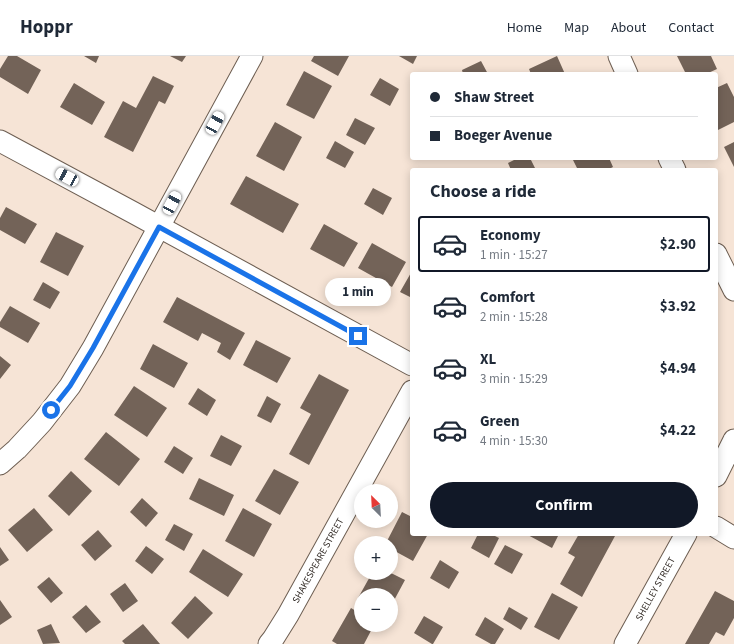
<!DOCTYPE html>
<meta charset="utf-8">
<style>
body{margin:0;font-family:"Source Sans 3",sans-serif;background:#f2f2f3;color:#1f2937;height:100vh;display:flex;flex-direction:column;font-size:15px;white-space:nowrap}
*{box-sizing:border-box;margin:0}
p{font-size:13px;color:#747a83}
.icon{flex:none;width:22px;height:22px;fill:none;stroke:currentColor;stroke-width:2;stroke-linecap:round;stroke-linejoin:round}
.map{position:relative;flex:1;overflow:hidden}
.details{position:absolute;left:410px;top:112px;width:308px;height:368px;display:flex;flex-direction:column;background:#fff;border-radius:4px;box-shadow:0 2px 10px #0003}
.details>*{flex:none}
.hud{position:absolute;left:410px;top:16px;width:308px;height:88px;border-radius:4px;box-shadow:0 2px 10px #0003;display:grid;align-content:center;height:88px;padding:0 20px;background:#fff}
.needle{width:26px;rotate:336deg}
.tools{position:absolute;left:354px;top:428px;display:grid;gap:8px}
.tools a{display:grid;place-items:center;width:44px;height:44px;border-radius:50%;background:#fff;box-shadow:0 2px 10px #0003;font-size:20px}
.end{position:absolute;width:18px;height:18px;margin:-9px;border:5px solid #1a73e8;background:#fff;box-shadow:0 0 0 2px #fff}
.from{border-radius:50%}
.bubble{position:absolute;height:28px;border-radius:14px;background:#fff;box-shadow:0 2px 10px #0003;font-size:13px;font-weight:700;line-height:28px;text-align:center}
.car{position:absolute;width:12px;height:24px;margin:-12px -6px;border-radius:5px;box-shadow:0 0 3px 1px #0007;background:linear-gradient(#fff 24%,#345 0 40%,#fff 0 76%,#345 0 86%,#fff 0)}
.hud b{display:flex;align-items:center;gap:14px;height:38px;font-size:15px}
.hud b+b{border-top:1px solid #e0e1e3}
.hud i{width:10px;height:10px;background:#1f2937}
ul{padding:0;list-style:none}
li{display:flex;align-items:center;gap:12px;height:56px;margin:0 8px 6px;padding:0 12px;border:2px solid transparent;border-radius:4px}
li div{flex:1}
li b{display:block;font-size:15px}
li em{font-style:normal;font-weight:700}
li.active{border-color:#111827}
li>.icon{width:36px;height:36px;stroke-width:1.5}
h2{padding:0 20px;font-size:18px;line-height:48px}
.action{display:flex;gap:8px;margin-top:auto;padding:8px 20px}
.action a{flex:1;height:46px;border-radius:24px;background:#111827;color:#fff;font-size:16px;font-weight:700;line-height:46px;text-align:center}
header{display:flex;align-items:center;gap:24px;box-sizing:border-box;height:56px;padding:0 20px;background:#fff;border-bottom:1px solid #e0e1e3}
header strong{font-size:19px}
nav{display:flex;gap:22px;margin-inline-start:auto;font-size:14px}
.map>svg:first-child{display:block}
.building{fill:#736358}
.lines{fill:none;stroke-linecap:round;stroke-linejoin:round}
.street-casing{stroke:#6d5e52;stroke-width:23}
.street{stroke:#fff;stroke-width:21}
.route{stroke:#1a73e8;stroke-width:5}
.labels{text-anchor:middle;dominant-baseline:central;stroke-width:4;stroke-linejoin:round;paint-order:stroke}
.street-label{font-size:10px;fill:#332c27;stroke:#fff}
</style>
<header>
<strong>Hoppr</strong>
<nav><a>Home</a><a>Map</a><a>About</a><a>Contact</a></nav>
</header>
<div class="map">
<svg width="734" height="588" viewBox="0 0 734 588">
<rect width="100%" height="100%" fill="#f6e4d6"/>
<!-- building -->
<path class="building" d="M8,0H17L41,14L28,38L0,21V13Z
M84,0H99L96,7Z
M170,0H186L182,6Z
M314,0H349L338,20L311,5Z
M399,0H417L413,8Z
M557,0L565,18H531L529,13Z
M677,0H711L717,13L706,18H686Z
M481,5L488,18H463L462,14Z
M304,15L332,30L314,63L286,49Z
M153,20L174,30L165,48L159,45L133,96L104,81L123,45L136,52Z
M380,22L399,33L390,50L370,39Z
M74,27L105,46L92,69L60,51Z
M727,27L734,41V66L716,75V32Z
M355,62L375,72L365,89L346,79Z
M275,66L302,81L284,115L256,100Z
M335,85L354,96L345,112L326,102Z
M734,86V111L724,91Z
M518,102H530L536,114H511L508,107Z
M578,102H609L613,111L609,113L610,114H578L573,104Z
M246,120L299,148L283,177L230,148Z
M373,132L392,142L383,159L364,148Z
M6,151L37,168L25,188L0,174V162Z
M324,168L358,187L344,211L310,193Z
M56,176L84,190L68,220L40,206Z
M372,187L406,206L392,231L358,212Z
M412,215V242L400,236Z
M43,226L60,236L50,253L33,244Z
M177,241L245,277L230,304L217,296L221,287L202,277L198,285L163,266Z
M10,250L40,267L28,287L0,271V266Z
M256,284L291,302L277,327L243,309Z
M153,288L188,307L174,332L140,313Z
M0,300L11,309L0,323Z
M319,318L349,334L309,409L289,398L311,358L300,352Z
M134,330L167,352L147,381L114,359Z
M198,332L216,344L207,360L188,348Z
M267,340L281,348L271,367L257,360Z
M106,376L140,403L119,430L84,403Z
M221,379L242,390L231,410L210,400Z
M174,390L193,402L183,418L164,406Z
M274,413L299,426L280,459L255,445Z
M71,415L92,435L69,460L48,440Z
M199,422L234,439L224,460L189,443Z
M142,442L158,457L146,471L130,456Z
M34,452L53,474L27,496L8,474Z
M243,452L272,468L254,501L225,485Z
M402,456L412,461V478H428L413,505L391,493V487H386Z
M174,468L193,478L184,495L165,484Z
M98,474L112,490L95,505L81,489Z
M478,478H491L499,482L489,502L471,492Z
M526,478H559L552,492Z
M579,478H612L615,480L582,541L560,528L575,501L568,497Z
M505,489L523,498L512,518L494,508Z
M146,490L164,503L152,518L135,505Z
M0,491L9,504L0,510Z
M203,493L243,518L228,541L189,516Z
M440,504L459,516L449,533L430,522Z
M372,517H391L405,524L391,550V539H361V544L358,542Z
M49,521L63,537L51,547L37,531Z
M125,527L138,545L123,556L110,538Z
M715,535L734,545V562L724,580L716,576L709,588H685Z
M552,537L578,551L559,584L534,571Z
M195,540L213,557L188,583L171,567Z
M0,544L12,561L0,569Z
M86,549L101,566L86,577L72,561Z
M509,551L528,562L521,574L503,563Z
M351,552L361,558V569H374L364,588H337L332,585Z
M424,560L443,571L433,588H432L414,577Z
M485,561L504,573L495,588H491L475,579Z
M51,568L60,587L43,588L37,574Z
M143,568L160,588H125L122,585Z"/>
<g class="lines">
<defs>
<g id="street">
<path d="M619,0L627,18"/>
<path d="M0,85L134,157L412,309"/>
<path d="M669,102L675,114"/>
<path d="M716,198L734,234"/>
<path d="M0,408L17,393L42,366L70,330L93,292L252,0"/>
<path d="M716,420L734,384"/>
<path d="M716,471L734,482"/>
<path id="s1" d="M269,588L273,583L288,559L412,335"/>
<path id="s2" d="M625,588L686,478"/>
</g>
</defs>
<!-- street casing -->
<use href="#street" class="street-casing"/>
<!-- street -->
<use href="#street" class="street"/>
</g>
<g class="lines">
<!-- route -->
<path class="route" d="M51,354L70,330L93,292L159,171L358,280"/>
</g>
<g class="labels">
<!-- street labels -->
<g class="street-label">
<text stroke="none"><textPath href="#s1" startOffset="97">SHAKESPEARE STREET</textPath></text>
<text stroke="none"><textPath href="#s2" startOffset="63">SHELLEY STREET</textPath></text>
</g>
</g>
</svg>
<div class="tools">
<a><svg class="needle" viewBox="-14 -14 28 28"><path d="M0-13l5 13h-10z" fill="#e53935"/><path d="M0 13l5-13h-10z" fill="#747a83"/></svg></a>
<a>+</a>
<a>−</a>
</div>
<i class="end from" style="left:51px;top:354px"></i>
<i class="end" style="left:358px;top:280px"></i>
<div class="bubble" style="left:325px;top:222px;width:66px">1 min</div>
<i class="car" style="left:215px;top:67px;rotate:29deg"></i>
<i class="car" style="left:67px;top:121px;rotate:298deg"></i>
<i class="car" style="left:172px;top:147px;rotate:28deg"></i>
<div class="hud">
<b><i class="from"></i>Shaw Street</b>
<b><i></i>Boeger Avenue</b>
</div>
<section class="details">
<h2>Choose a ride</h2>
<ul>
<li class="active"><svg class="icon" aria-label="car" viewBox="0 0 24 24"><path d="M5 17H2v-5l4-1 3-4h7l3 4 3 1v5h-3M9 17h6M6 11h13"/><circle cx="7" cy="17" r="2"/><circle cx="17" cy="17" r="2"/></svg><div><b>Economy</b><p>1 min · 15:27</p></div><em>$2.90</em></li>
<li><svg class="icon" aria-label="car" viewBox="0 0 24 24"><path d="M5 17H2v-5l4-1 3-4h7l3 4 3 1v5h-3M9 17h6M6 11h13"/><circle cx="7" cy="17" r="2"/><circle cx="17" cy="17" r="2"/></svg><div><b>Comfort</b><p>2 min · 15:28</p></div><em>$3.92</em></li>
<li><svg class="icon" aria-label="car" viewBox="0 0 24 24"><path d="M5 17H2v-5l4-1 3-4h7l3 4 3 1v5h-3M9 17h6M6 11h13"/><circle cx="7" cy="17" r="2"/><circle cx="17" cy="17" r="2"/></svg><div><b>XL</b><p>3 min · 15:29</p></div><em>$4.94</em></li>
<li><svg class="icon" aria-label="car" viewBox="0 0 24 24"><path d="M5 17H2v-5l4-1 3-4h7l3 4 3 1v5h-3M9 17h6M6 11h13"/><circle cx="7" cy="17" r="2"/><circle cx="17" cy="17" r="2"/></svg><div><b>Green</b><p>4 min · 15:30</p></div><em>$4.22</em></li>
</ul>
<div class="action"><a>Confirm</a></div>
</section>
</div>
